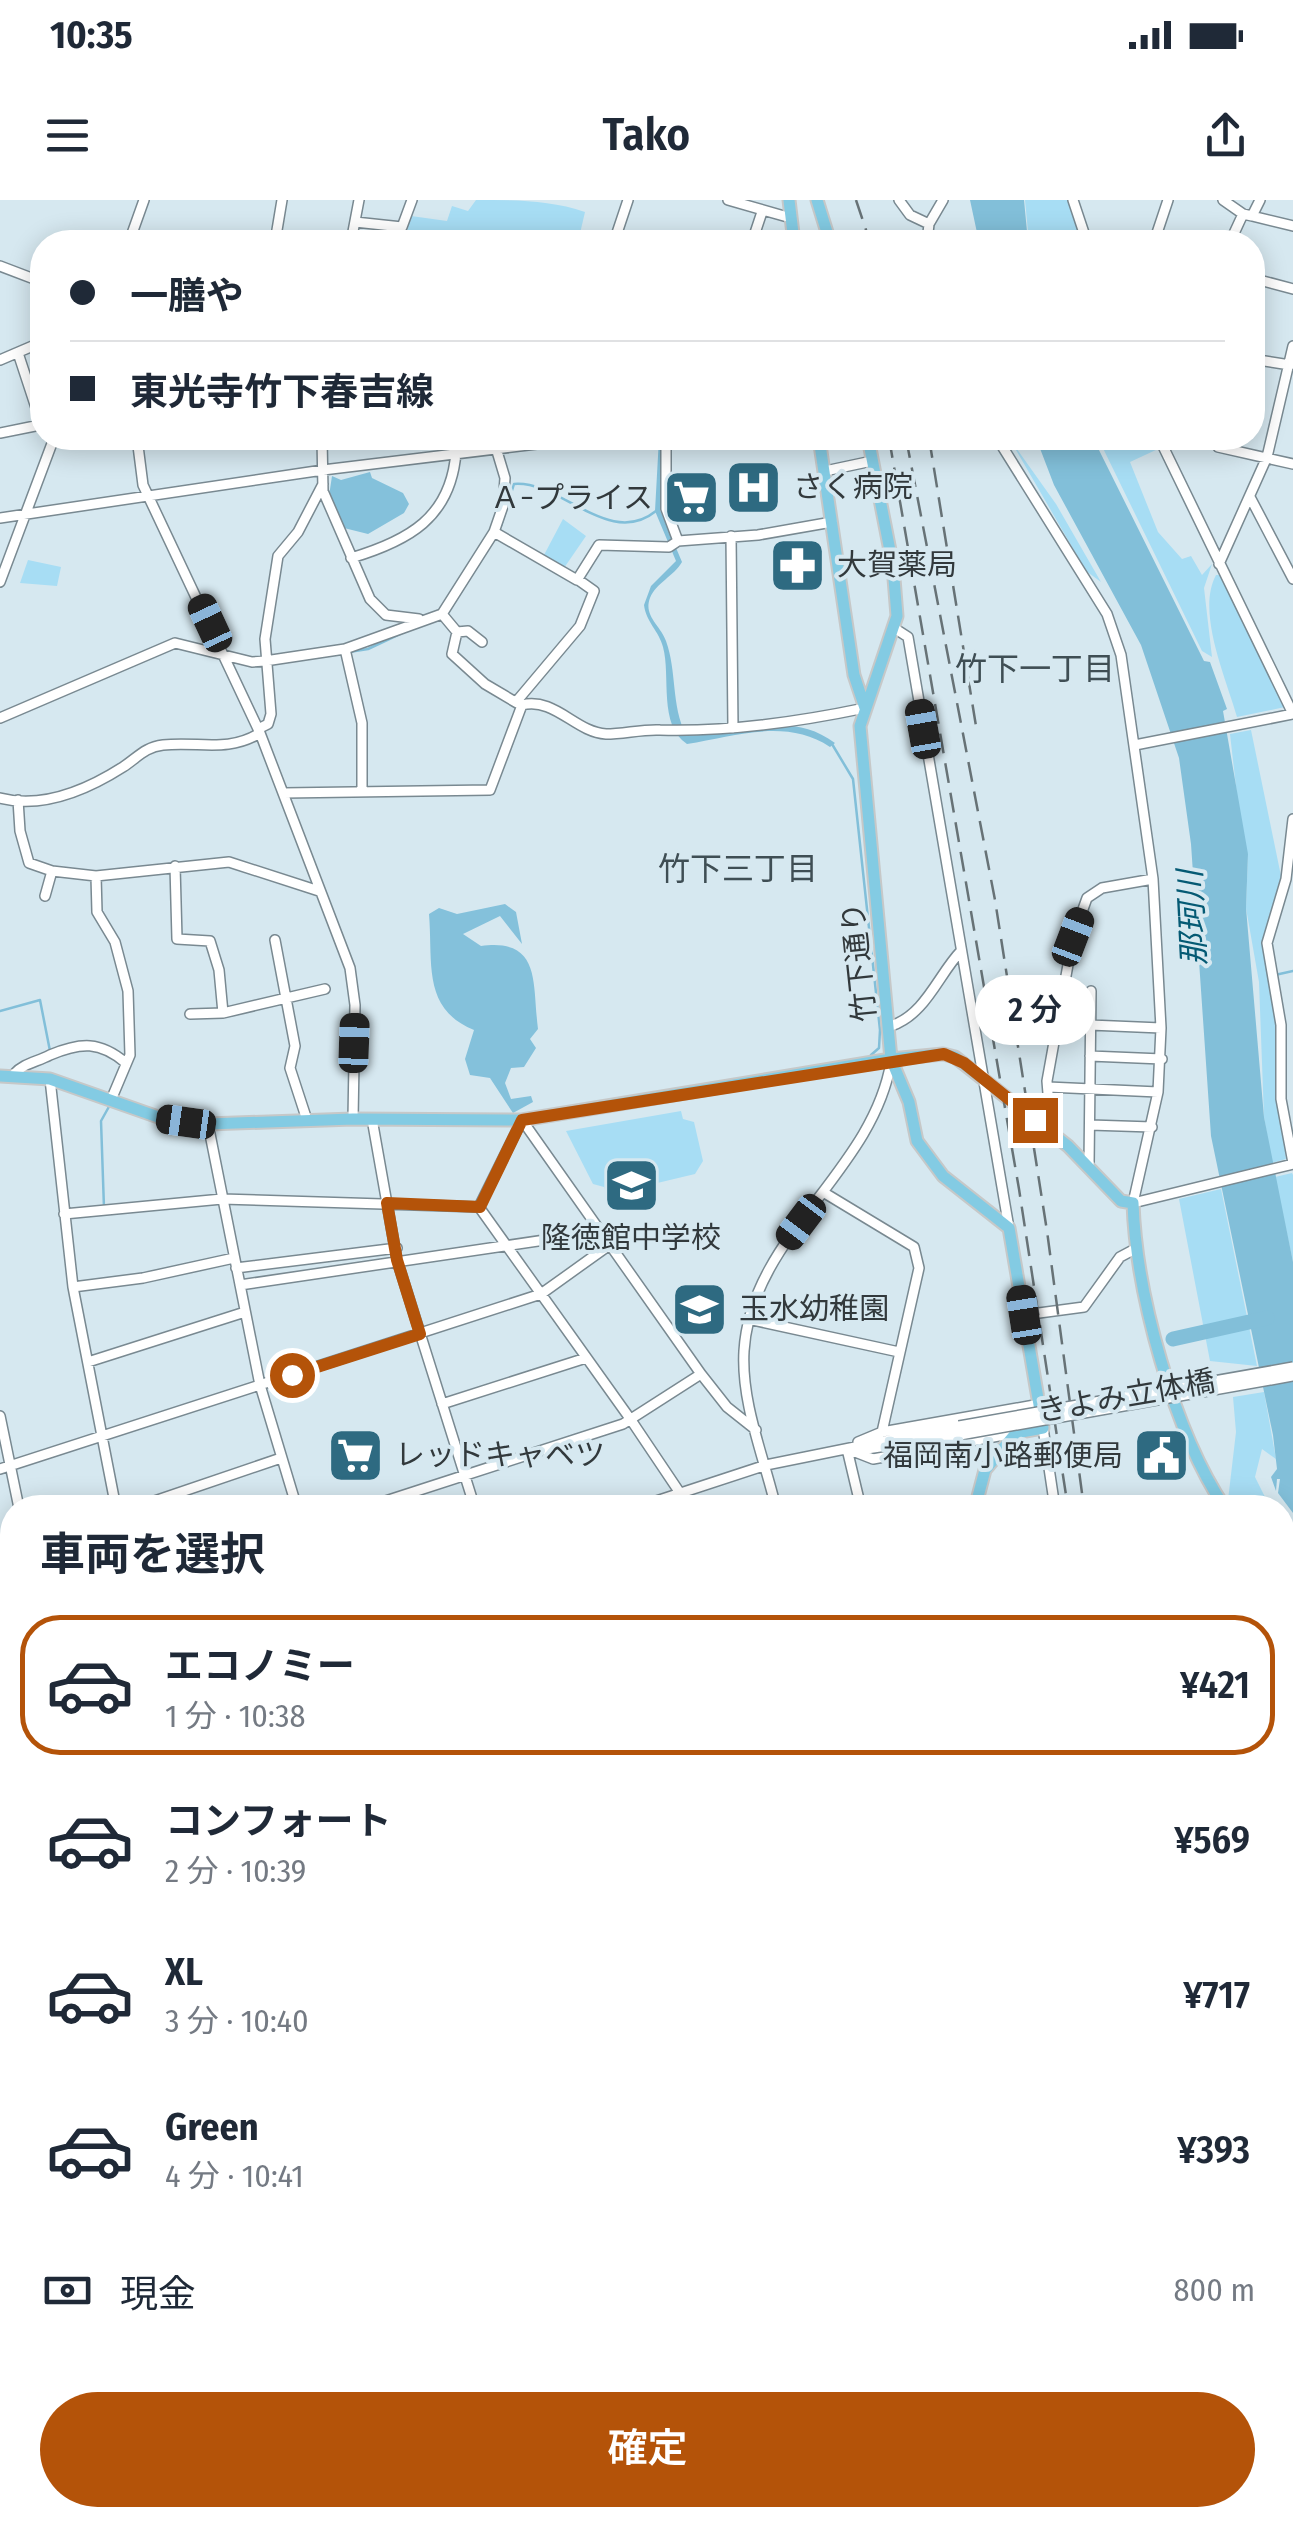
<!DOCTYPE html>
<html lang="ja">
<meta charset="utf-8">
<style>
body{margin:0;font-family:"Fira Sans Condensed","Noto Sans JP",sans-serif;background:#f6f6f7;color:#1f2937;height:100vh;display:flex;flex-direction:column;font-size:38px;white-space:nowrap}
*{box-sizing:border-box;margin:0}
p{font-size:32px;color:#747a83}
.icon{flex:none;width:55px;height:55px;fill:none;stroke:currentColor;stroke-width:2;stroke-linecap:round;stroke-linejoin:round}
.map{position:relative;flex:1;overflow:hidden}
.sheet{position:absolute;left:0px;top:1295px;width:1295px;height:1032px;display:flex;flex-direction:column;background:#fff;border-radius:40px 40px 0 0;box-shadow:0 5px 25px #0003}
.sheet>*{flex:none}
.guide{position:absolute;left:30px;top:30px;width:1235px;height:220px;border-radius:40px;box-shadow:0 5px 25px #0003;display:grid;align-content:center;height:220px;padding:0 40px;background:#fff}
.end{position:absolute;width:45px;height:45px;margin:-22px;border:12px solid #b45309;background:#fff;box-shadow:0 0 0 5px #fff}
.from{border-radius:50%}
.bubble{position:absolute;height:70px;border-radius:35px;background:#fff;box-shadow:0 5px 25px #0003;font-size:32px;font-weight:600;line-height:70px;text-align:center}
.car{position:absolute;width:30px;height:60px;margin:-30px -15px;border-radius:12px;box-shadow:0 0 8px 2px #0007;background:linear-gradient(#222 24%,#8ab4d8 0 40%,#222 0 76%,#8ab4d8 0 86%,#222 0)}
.guide b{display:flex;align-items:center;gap:35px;height:95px;font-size:38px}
.guide b+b{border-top:2px solid #e0e1e3}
.guide i{width:25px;height:25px;background:#1f2937}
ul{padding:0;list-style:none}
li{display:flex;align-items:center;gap:30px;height:140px;margin:0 20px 15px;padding:0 20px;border:5px solid transparent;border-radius:40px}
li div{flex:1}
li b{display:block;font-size:38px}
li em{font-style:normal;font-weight:600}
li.on{border-color:#b45309}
li>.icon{width:90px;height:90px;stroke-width:1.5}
h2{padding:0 40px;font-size:45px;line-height:120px}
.pay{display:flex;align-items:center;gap:25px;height:110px;padding:0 40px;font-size:38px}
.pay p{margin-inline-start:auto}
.cta{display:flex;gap:20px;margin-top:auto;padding:20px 40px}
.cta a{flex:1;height:115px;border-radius:60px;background:#b45309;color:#fff;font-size:40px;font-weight:600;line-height:115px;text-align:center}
.status{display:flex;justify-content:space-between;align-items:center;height:70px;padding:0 50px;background:#fff;direction:ltr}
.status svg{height:28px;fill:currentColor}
header{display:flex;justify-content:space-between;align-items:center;height:130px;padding:0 40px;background:#fff;font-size:45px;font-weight:600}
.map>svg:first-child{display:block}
.green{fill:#a7ddf4}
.forest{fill:#84c1db}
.water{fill:#82bfd9}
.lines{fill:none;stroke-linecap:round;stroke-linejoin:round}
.stream{stroke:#82bfd9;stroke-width:2.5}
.river{stroke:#82bfd9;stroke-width:15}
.minor-casing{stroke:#798991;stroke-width:12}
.major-casing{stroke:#c6c8c8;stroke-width:15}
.highway-casing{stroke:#c6c8c8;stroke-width:16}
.minor{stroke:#fff;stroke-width:9}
.major{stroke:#83cbe3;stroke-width:11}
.highway{stroke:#31a8d1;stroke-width:12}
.rail{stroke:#677276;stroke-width:2.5;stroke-dasharray:20 10;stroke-linecap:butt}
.minor-bridge-casing{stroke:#798991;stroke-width:12;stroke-linecap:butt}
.minor-bridge{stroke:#fff;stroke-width:9}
.route{stroke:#b45309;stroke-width:12}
.labels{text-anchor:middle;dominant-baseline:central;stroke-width:8;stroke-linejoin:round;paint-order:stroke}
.poi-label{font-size:30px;fill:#32393c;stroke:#d6e8f0;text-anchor:start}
.street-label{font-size:30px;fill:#32393c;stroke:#d6e8f0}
.neighbourhood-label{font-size:32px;fill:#3f4e54;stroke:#d6e8f0}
.water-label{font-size:32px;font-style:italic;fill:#055a74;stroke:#d6e8f0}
</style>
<div class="status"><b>10:35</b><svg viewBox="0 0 49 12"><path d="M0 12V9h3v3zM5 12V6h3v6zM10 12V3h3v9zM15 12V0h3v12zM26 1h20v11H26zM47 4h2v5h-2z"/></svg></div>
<header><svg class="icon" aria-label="menu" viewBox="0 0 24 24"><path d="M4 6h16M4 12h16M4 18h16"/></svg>Tako<svg class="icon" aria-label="share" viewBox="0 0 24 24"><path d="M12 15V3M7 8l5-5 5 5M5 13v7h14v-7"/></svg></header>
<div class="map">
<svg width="1293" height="2326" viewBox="0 0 1293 2326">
<rect width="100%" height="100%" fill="#d6e8f0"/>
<!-- green -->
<path class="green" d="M476,0C514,0 550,0 585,12L578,42H422L423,32L407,31L411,16L447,21L452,6L468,11Z
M1025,0H1069L1084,42H1029Z
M1009,238L1056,304L1101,382L1086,371Z
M1098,238H1153L1158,249L1130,262L1158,332L1182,359L1191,356L1202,375L1212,364L1204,388L1212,457L1202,451Z
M563,319L586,336L564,368L544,355Z
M28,360L61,367L57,386L20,383Z
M1216,375H1221L1285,507L1237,517C1226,478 1196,412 1216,375Z
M1251,530L1281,676L1263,739L1277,828L1275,872L1286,959L1272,963L1264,917L1259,782L1246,708L1248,654L1243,648L1230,534Z
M681,911L683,919L694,922L703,961L695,974L607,995L604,987L593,984L566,931Z
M1292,973L1293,975V1062L1275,977Z
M1221,989L1257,1166L1210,1161L1179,999Z
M1264,1192L1276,1259L1262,1249L1255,1277L1270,1307H1233L1228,1300L1236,1232L1233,1197Z
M12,1738V2027L0,2031V1742Z
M1293,1814V1882L1283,1891V1817Z
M1293,2167V2225L1283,2267V2170Z
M1210,2315H1270L1268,2326H1207Z"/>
<!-- forest -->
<path class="forest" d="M370,272L372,278L403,293L409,304L404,313L368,334L344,328L329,296L332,276L341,280Z
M505,704L516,712L522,744L500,716L463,734L481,746C542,738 532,783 538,829L530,839L536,848L524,867L511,868L505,883L511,899L531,896L533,902L513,913L490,878L470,875L465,859L474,830C422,809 433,763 429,714L439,708L457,714Z"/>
<!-- water -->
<path class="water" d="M970,0H1024L1028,42H979Z
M659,238H664L660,310L682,362C674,376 656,383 650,398C643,416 661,426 666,441C677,471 671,505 686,535C739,538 787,507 835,543L830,547C787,518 735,536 687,544C658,525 671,476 663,447C659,431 646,422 644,405L651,386L676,361L655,311Z
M1036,238H1093L1204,461L1210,462L1227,509L1223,511L1248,654L1246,708L1264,917L1293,1062V1313L1278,1293L1280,1279H1277L1276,1291L1271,1277L1277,1269L1273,1235L1211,936L1191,644L1179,558L1141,445L1054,285Z"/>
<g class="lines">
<!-- stream -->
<path class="stream" d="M501,326L514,284C561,280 609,349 656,311
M449,411L474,371
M349,452L368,449L402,433
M832,544L853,579L880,830L879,848L871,855
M1275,775L1293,771
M0,811L40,800L50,851
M104,1008L101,921L111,903"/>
<!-- river -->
<path class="river" d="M1173,1139L1267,1118"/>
<defs>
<path id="minor" d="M728,0L791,18
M899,0L910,15L929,24
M1073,0L1087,42
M1223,0L1243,14
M1252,16L1293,26
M355,22L402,27L412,0
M129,42L144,0
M275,42L282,0
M351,42L359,0
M619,42L616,36L628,0
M752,42L762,12
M927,42L929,24L943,0
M1154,42L1168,0
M1230,42L1243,14L1252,16L1260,0
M0,66L42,82
M1252,78L1293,89
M18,153L42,226
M1252,159L1290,165
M0,160L42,142
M0,233L40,225
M137,238L143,285L260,533L350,768L355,805L353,919
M322,238L323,291L370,399L386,415L419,419
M997,238L1107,414L1121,455L1153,679L1161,828L1158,892L1133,1003L1293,964
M1159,238L1293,514
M1212,238L1218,247L1293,264
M825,271L872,261
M1250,297L1293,379
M0,318L323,270L587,238
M494,332L577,380L599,345L669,347L678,341L666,309V238
M731,336L733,528
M678,341L758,335L832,322
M351,358C408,341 451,318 456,252
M1219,364L1267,257L1293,146
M0,382L54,238
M442,414L457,432L452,454L485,484L517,503
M894,428L908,437L1009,1028
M457,432L468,431L482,442
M345,449L362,523V591
M516,502L580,426L594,391L577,379
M0,518L175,443L252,462L265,461L345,449L442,414L494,332L503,306L505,278L493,238
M258,529L268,524L271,514L265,439L278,356L298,332L323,284
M1135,545L1293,514
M284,593L490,590L522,505C555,497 575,532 606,534C624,534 642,529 660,530C727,532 798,522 865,508
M0,598C42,609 87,590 123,567C137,558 145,547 163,545C199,541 227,553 260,533
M18,600L20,631L29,663L52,671L45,696
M1293,619L1286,679L1267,743L1281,825V899L1293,963
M175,666L177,739L210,741L219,770L223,813
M52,671L96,676L97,712L115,742L128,791L130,855L111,900
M96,676L229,662L319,691
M275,740L295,846L290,868L307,920
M190,814L223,813L325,789
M1090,825L1161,828
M891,826C926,814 938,775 961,751
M1090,856L1162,859
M14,874C24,863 37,862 50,855C81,842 100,841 126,863
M50,879L73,1087L116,1308
M1048,887L1158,892
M372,919L397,1060L475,1308
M208,924L260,1185L297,1308
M1090,925L1152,927
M1051,931L1047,881L1073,737L1087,698L1102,688L1153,679
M1089,965L1091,791
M823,992L914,1047L919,1068L882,1232
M64,1014L222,999L479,1007
M236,1068L397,1048
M240,1085L599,1032
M73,1087L143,1078L234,1058
M1024,1115L1084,1107L1120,1057L1135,1049
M748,1119L899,1152
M88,1162L245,1112
M442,1204L586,1158
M0,1216L19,1308
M1043,1228L1055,1308
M858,1242L882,1232L1040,1204
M847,1249L861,1308
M850,1250L873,1259L1015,1233
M860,1250L960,1235
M0,1269L541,1094L608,1046
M134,1308L281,1258
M364,1308L623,1224L701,1174
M635,1308L766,1265L959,1226
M684,1308L680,1293L631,1220L479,1007L522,920L701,1174L727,1207L756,1230
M776,1308C764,1257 741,1203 744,1151C751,1036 872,973 891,862
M0,1427L12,1423
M0,1514L12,1509
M0,1541L12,1584
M0,1599L12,1595
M0,1686L12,1682
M0,1739L12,1735
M1282,1987L1293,1985
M0,2035L12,2031
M0,2108L12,2149
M1282,2134L1293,2133
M1282,2167L1293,2164
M0,2214L12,2210
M0,2271L12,2268
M65,2315L68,2326
M329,2315L332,2326
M419,2315L423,2326
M609,2315L613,2326
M817,2315L820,2326
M1071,2315L1074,2326
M20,2326L54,2315
M228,2326L260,2315
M435,2326L463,2315
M966,2326L1011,2316
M1129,2326L1132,2315
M1204,2326L1206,2315"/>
<path id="major" d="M789,0L794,42
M817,0L830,42
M819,238L854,475L865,508
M868,238L893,366L897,416L860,526L891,859L909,902L917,941L943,976L1009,1028L1043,1228L1016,1233L985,1270L975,1308
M0,876L50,879L161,918L208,924L353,919L522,920L891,859L943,854L955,857L1068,946L1121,1001L1133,1003C1136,1094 1174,1232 1225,1308
M1282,1386L1293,1395
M676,2326L704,2315"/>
<path id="highway" d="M1282,2148L1293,2146
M1009,2315L1010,2326"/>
</defs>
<!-- minor casing -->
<use href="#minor" class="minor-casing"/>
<!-- major casing -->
<use href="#major" class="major-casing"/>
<!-- highway casing -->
<use href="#highway" class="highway-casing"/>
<!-- minor -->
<use href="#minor" class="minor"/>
<!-- major -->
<use href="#major" class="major"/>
<!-- highway -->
<use href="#highway" class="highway"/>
<!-- rail -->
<path class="rail" d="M856,0L870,42
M889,238L1019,989L1068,1308
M906,238L995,700L1047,1031L1084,1308
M929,238L976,526
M1138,2326L1141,2315
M1173,2326L1176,2315"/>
<defs>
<path id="minor-bridge" d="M959,1226L1293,1167
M960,1235L1293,1176"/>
</defs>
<!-- minor-bridge casing -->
<use href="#minor-bridge" class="minor-bridge-casing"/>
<!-- minor-bridge -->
<use href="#minor-bridge" class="minor-bridge"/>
</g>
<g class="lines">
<!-- route -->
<path class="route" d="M292,1175L420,1134L397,1060L387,1003L480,1007L522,920L944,854L964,863L1035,920"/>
</g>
<!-- icons -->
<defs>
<symbol id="hospital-square" viewBox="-11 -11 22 22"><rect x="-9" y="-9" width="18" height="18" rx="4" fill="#2e6a81" stroke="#d6e8f0"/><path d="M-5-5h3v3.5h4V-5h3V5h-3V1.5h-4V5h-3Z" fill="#fff"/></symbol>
<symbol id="supermarket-square" viewBox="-11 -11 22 22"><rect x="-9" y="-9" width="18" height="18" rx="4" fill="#2e6a81" stroke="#d6e8f0"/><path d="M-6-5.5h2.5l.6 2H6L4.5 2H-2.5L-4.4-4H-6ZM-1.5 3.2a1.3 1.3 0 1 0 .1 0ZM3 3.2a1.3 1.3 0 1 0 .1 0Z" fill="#fff"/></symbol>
<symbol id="pharmacy-square" viewBox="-11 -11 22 22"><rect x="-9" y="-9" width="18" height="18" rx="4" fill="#2e6a81" stroke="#d6e8f0"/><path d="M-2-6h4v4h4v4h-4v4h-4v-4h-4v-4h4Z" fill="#fff"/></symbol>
<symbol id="school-square" viewBox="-11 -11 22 22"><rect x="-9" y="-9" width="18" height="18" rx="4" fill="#2e6a81" stroke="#d6e8f0"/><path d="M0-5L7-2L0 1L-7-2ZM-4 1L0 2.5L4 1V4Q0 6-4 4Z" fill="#fff"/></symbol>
<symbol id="civic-square" viewBox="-11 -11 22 22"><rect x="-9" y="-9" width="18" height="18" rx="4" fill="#2e6a81" stroke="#d6e8f0"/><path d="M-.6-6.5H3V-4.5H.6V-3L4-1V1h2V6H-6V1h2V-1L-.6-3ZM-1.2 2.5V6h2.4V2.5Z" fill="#fff"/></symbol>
</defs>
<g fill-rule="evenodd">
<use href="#hospital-square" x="722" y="256" width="63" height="63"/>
<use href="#supermarket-square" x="660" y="266" width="63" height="63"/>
<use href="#pharmacy-square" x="766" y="334" width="63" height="63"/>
<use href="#school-square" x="600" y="954" width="63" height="63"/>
<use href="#school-square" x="668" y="1078" width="63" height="63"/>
<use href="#supermarket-square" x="324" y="1224" width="63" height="63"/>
<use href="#civic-square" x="1130" y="1224" width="63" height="63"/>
</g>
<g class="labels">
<!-- poi labels -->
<g class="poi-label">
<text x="793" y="287">さく病院</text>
<text x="653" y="298" text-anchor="end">Ａ−プライス</text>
<text x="837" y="365">大賀薬局</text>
<text x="631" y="1038" text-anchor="middle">隆徳館中学校</text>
<text x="739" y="1109">玉水幼稚園</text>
<text x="395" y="1255">レッドキャベツ</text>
<text x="1123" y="1256" text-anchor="end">福岡南小路郵便局</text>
</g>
<!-- street labels -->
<g class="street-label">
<text transform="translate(859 762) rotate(-96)">竹下通り</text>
<text transform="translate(1126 1196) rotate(-10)">きよみ立体橋</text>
</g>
<!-- neighbourhood labels -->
<g class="neighbourhood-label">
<text x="1035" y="469">竹下一丁目</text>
<text x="738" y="669">竹下三丁目</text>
</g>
<!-- water labels -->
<g class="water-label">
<text transform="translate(1192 718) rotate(-93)">那珂川</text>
</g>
</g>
</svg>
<i class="end from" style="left:292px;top:1175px"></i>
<i class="end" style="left:1035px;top:920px"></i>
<div class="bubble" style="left:975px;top:775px;width:120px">2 分</div>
<i class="car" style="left:210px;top:423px;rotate:335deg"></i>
<i class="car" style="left:923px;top:529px;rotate:350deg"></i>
<i class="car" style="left:1073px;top:737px;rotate:21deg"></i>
<i class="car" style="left:354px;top:843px;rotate:2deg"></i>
<i class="car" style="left:186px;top:922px;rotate:278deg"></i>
<i class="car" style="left:801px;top:1022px;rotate:217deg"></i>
<i class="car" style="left:1024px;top:1115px;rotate:351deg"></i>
<div class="guide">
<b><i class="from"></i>一膳や</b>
<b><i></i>東光寺竹下春吉線</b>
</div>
<section class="sheet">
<h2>車両を選択</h2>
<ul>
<li class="on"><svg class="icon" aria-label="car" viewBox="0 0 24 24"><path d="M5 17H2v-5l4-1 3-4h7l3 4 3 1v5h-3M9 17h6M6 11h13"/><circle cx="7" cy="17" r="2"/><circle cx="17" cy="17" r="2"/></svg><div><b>エコノミー</b><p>1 分 · 10:38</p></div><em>¥421</em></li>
<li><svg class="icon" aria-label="car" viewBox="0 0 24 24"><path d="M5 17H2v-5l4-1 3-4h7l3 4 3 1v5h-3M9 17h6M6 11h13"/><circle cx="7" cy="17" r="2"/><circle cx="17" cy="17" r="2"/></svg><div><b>コンフォート</b><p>2 分 · 10:39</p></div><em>¥569</em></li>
<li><svg class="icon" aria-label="car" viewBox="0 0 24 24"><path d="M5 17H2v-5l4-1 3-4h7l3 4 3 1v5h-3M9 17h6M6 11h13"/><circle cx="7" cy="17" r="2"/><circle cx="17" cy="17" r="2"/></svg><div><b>XL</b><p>3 分 · 10:40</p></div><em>¥717</em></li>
<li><svg class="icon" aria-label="car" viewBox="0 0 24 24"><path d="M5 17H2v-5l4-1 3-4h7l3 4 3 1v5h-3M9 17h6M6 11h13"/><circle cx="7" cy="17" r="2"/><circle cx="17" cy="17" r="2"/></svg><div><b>Green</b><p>4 分 · 10:41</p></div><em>¥393</em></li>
</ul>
<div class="pay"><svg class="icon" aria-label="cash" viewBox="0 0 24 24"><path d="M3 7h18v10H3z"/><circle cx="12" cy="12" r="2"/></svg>現金<p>800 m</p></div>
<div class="cta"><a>確定</a></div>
</section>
</div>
